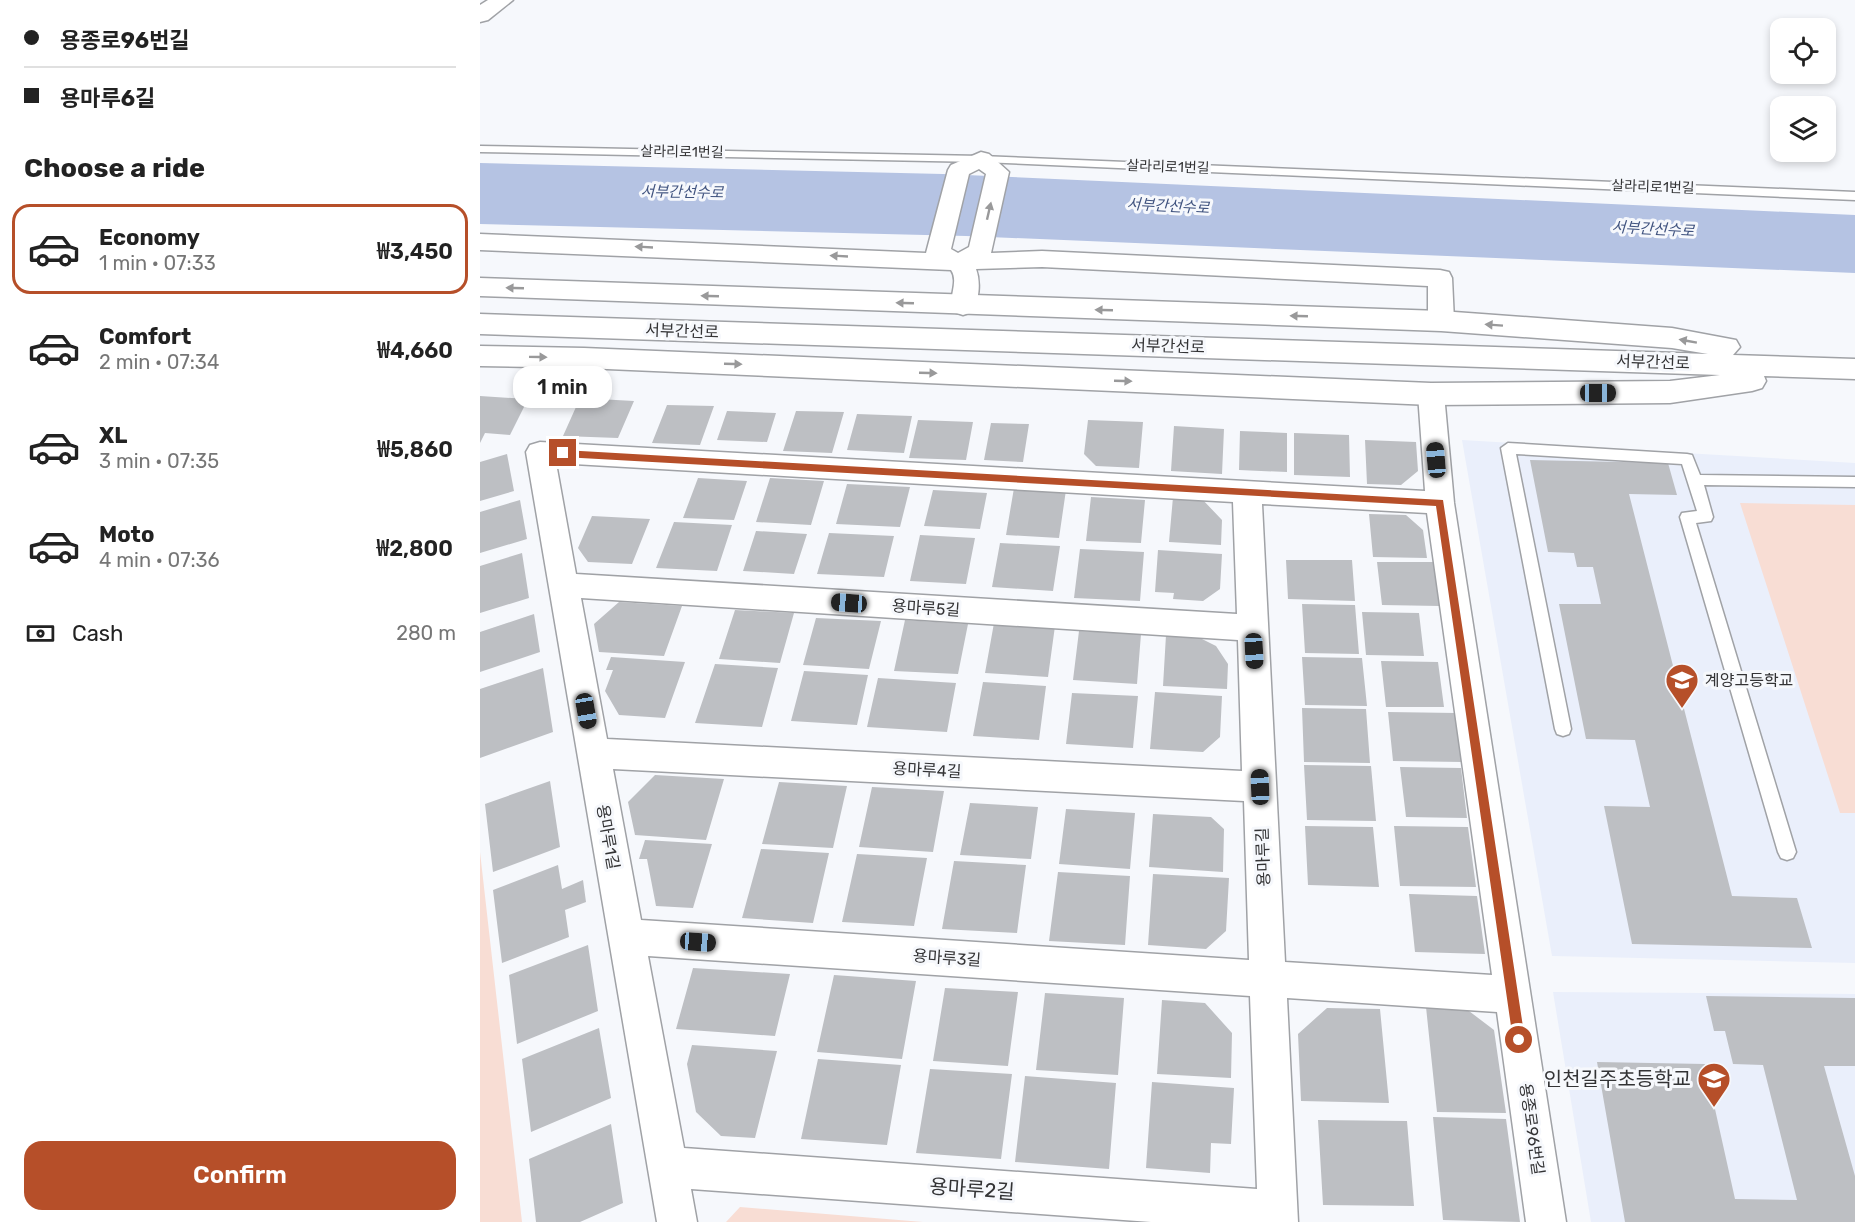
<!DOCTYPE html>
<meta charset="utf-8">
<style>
body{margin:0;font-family:Rubik,"Noto Sans KR",sans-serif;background:#f2f2f2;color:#222;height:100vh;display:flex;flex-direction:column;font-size:22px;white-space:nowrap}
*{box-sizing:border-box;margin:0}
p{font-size:20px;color:#767676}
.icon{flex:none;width:33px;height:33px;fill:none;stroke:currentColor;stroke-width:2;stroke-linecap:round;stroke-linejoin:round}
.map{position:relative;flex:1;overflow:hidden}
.side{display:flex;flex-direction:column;background:#fff;width:480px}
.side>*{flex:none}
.hud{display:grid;align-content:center;height:132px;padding:0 24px;background:#fff}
.controls{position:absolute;left:1290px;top:18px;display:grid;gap:12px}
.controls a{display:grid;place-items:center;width:66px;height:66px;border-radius:12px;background:#fff;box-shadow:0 3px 9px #0003;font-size:30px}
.end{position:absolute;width:27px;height:27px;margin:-14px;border:8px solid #b64f29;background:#fff;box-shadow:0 0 0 3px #fff}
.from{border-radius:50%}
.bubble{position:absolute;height:42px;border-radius:18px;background:#fff;box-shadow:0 3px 9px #0003;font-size:20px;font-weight:600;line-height:42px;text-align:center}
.car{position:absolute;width:18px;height:36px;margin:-18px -9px;border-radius:8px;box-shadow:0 0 4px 2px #0007;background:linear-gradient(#222 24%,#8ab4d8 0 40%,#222 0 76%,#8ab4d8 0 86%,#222 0)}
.hud b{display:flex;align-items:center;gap:21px;height:57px;font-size:22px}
.hud b+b{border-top:2px solid #e0e0e0}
.hud i{width:15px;height:15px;background:#222}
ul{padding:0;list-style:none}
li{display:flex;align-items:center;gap:18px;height:90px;margin:0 12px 9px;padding:0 12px;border:3px solid transparent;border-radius:18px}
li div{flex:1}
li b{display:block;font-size:22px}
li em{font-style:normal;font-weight:600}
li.selected{border-color:#b64f29}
li>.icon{width:54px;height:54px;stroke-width:1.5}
h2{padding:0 24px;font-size:27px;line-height:72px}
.pay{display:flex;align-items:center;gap:15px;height:66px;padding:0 24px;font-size:22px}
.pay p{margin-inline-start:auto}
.button{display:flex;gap:12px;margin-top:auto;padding:12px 24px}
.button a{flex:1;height:69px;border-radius:18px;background:#b64f29;color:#fff;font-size:24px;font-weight:600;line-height:69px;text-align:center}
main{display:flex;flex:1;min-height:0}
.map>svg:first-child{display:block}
.built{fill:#eaeffb}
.green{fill:#f8ddd4}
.water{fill:#b5c3e3}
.building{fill:#bdbfc3}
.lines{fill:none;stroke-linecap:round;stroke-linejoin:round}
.lane-casing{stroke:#a0a2a6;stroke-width:3}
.street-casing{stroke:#a0a2a6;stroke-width:3}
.secondary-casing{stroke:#a0a2a6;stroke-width:3}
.highway-casing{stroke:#a0a2a6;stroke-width:3}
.lane{fill:#fff;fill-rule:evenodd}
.street{fill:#fff;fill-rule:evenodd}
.secondary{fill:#fff;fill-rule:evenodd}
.highway{fill:#fff;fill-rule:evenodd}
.oneway{fill:#99999a}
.route{fill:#b64f29}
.labels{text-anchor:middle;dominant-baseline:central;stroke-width:6;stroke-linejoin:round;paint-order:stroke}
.far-street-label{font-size:14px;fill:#333335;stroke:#f6f8fc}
.far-water-label{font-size:15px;font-style:italic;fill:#40537f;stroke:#f6f8fc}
.street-label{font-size:16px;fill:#333335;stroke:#f6f8fc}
.poi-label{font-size:16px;fill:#333335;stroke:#f6f8fc;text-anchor:start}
.near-poi-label{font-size:20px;fill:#333335;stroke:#f6f8fc;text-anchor:end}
.near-street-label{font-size:20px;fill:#333335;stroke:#f6f8fc}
</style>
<main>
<section class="side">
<div class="hud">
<b><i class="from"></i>용종로96번길</b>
<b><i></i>용마루6길</b>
</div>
<h2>Choose a ride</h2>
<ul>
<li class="selected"><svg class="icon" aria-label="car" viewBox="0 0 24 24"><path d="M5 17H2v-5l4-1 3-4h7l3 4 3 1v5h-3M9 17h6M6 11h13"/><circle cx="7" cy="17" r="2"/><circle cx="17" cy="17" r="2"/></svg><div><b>Economy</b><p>1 min · 07:33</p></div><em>₩3,450</em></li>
<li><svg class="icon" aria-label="car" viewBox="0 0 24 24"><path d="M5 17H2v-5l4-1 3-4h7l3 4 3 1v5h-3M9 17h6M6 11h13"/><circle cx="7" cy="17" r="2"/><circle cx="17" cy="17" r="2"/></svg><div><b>Comfort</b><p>2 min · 07:34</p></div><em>₩4,660</em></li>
<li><svg class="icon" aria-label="car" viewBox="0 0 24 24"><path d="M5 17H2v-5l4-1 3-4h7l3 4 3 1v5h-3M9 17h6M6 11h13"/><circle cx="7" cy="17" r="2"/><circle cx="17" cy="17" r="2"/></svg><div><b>XL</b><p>3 min · 07:35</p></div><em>₩5,860</em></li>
<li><svg class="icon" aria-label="car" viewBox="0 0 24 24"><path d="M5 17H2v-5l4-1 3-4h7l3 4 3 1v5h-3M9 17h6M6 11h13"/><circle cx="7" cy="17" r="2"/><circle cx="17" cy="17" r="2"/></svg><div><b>Moto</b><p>4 min · 07:36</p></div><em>₩2,800</em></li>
</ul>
<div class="pay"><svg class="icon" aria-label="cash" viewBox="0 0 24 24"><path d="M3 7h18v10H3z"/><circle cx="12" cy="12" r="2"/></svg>Cash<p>280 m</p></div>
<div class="button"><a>Confirm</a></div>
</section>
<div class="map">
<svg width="1375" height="1222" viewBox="0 0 1375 1222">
<rect width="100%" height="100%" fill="#f6f8fc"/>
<!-- built -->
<path class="built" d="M982,440L1375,463V963L1072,956Z
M1073,992L1375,994V1222H1111Z"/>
<!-- green -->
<path class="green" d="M1260,503L1375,505V813H1360Z
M0,852L42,1222H0Z
M260,1207L443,1222H246Z"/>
<!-- water -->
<path class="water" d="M0,163L463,174L1375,215V273L486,236L0,224Z"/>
<!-- building -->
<path class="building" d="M0,396L48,399L30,435L5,433L0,443Z
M100,398L154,401L138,438L83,436Z
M187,405L234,406L220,445L172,443Z
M247,411L296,413L287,442L237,440Z
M316,411L364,412L352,453L303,451Z
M377,414L432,416L424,453L367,450Z
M438,420L493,422L486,460L429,458Z
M608,420L663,422L659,468L616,466L604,454Z
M511,423L549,424L543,462L504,460Z
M694,426L744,429L742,474L691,471Z
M760,431L807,433V472L759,470Z
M814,433L869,435L870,477L814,475Z
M885,440L936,442L938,471L921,485L887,484Z
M27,454L34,491L0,501V462Z
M1050,460L1188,463L1197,495L1149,494L1252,896L1317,898L1332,948L1152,944L1124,806L1170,807L1155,740L1106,739L1079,604H1121L1113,567H1097L1094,553L1068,552Z
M218,478L267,481L254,520L203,518Z
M290,478L344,481L331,525L276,522Z
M367,484L430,487L420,527L356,524Z
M534,488L586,490L579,538L526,535Z
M453,490L507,493L500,529L444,526Z
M611,497L665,500L661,543L606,541Z
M693,497L721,498L742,520L741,545L689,542Z
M40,500L47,539L0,553V512Z
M889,514L926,515L943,530L947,558L893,557Z
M112,516L170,519L152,564L108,562L98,548Z
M194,522L252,525L237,571L176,568Z
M276,531L327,534L314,574L263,571Z
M349,533L414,536L404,577L337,574Z
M440,535L495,538L486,584L430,581Z
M520,543L580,546L573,591L512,587Z
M600,549L664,552L660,601L594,598Z
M678,550L742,554L740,589L723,601L693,599L694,593L675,592Z
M42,553L49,598L0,613V566Z
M806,560H872L875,601L808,599Z
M897,562H954L960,606L902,605Z
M139,602L202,606L184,656L119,652L114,624Z
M822,604L875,605L879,654L825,653Z
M255,610L314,613L300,663L239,659Z
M882,612L939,613L944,656L886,655Z
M54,614L60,652L0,672V632Z
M336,618L401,621L389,669L323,665Z
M425,620L488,624L478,674L414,671Z
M514,623L575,626L568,677L505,673Z
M599,631L661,634L657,684L593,680Z
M686,635L716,636L736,646L748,664L747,689L683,686Z
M131,657L205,662L185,718L139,715L125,691L133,670H126Z
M822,657L882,658L887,706L825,705Z
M901,661L958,662L964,707H906Z
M235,664L298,668L282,727L215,723Z
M63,668L73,732L0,758V689Z
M324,671L388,675L377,725L311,721Z
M398,678L476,683L467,732L387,727Z
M503,682L566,686L559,740L493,736Z
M675,692L742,696L740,737L723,752L670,749Z
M592,693L658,696L653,748L586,744Z
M822,708L886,709L890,763L824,762Z
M908,712L976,713L983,762L913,761Z
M824,765L891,766L896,821L827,820Z
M920,767L981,768L987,818L926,817Z
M175,775L244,779L226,840L155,835L148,802Z
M70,781L80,847L13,872L5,804Z
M299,782L367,786L353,848L282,844Z
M392,787L464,791L453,852L379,847Z
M490,803L558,807L551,859L480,855Z
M586,809L655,813L650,869L579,864Z
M673,814L731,817L744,829L743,872L669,867Z
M825,826L893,827L899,887L828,885Z
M914,826L988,827L996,887L920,886Z
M165,840L232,844L213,908L176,906L167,859H159Z
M281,849L349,853L333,923L262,918Z
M377,854L447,858L434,926L362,922Z
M474,861L546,865L537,933L462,929Z
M78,865L82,889L103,880L106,902L85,910L89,937L22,963L13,890Z
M578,872L650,876L645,945L569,941Z
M673,874L749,878L746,931L726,949L668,945Z
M929,894L997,896L1005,954L935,952Z
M108,945L118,1011L37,1044L29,975Z
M213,968L310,974L295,1036L196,1029Z
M354,975L436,981L422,1059L337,1052Z
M465,988L538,992L528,1066L453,1061Z
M565,993L644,998L638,1075L556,1070Z
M1226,996L1375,998V1066H1344L1375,1176V1222H1145L1117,1062L1225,1064L1255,1199L1317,1200L1283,1065L1253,1064L1245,1031H1234Z
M682,1000L725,1003L752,1033L751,1078L677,1074Z
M946,1007L985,1008L1014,1030L1026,1113L957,1112Z
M847,1008L900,1009L909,1103L821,1101L818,1034Z
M119,1028L131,1098L51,1132L42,1059Z
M212,1045L297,1051L275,1138L241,1136L216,1112L207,1064Z
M338,1059L421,1065L407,1145L321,1139Z
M450,1069L532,1074L521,1159L436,1153Z
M545,1076L636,1083L629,1169L535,1162Z
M672,1082L754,1088L751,1144L731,1143L730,1173L666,1168Z
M953,1117L1026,1119L1040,1222L963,1220Z
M838,1120L927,1121L934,1206L843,1205Z
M131,1124L143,1203L100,1222H56L49,1159Z"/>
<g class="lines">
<defs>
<path id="lane" d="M0,146L501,156L1375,192V200L501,162L0,152Z
M1028,443L1207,454L1212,455L1220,475L1375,477V487L1224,485L1233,517L1231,521L1216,523L1316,852L1313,858L1307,860L1301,858L1298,852L1200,517L1202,513L1217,511L1202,464L1036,454L1091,729L1089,734L1083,736L1077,734L1075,729L1021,448Z"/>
<path id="street" d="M501,152L509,154L529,172L511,253L562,251L960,270L969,272L972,278L974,321L970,327L961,330L952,327L948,321V286L562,267L496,269C501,282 499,301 492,312L483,315L474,312C466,299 480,283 471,270L0,250V234L446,253L468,170L471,165ZM499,169L506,174L489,247L478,253L471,249L489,174Z
M951,384L960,387L964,394L974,503L1086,1222H1046L1017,1012L807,998L818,1222H671L211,1189L217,1222H177L46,452L50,445L60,442L945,491L938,394L942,387ZM76,463L753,502L757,614L96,574ZM782,504L947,513L1012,975L805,962ZM101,598L758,640L762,771L127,739ZM133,769L764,801L769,960L161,920ZM168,956L770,996L777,1189L204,1148Z"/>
<path id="secondary" d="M0,278L961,311L1192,328L1256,340L1260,347L1253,355L1375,359V379L1284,376L1286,381L1282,388L1272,391L1190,403L951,405L104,368L0,366V346L104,348L951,383L1190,381L1240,375L0,334V314L1228,354L1192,348L961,331L0,296Z"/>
<path id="highway" d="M8,0H33L8,20L0,22V5Z"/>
</defs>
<!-- lane casing -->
<use href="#lane" class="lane-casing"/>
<!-- street casing -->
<use href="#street" class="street-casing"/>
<!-- secondary casing -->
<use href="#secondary" class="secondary-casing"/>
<!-- highway casing -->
<use href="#highway" class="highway-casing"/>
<!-- lane -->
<use href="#lane" class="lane"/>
<!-- street -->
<use href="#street" class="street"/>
<!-- secondary -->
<use href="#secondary" class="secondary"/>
<!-- highway -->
<use href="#highway" class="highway"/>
</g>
<!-- one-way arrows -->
<defs><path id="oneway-solid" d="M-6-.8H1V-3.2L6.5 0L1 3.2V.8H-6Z" transform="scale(1.5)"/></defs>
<g class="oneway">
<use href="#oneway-solid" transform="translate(509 211) rotate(-77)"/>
<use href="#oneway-solid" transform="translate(164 247) rotate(-177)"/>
<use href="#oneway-solid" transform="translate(359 256) rotate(-177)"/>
<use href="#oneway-solid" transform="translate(35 288) rotate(-178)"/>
<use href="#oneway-solid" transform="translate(230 296) rotate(-178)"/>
<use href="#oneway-solid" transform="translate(425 303) rotate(-178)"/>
<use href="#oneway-solid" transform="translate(624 310) rotate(-178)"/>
<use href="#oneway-solid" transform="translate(819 316) rotate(-178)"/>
<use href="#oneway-solid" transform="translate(1014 325) rotate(-176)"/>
<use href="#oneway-solid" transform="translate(1208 341) rotate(-170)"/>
<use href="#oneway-solid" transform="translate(58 357) rotate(1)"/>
<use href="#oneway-solid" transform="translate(253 364) rotate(2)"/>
<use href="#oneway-solid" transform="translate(448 373) rotate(2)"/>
<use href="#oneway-solid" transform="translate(643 381) rotate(2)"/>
</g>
<!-- route -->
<path class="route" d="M83,450L963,500L1045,1040L1044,1045L1039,1046L1033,1040L956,506L83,457L79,453Z"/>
<!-- icons -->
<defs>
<symbol id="school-pin" viewBox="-11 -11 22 30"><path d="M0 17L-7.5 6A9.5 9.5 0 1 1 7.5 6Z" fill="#b64f29" stroke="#f6f8fc"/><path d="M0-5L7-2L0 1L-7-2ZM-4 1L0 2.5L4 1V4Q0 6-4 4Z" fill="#fff"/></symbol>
</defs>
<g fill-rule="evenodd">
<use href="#school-pin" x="1183" y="661" width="38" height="52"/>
<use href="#school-pin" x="1215" y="1060" width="38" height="52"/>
</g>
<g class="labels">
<!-- far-street labels -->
<g class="far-street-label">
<text transform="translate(202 152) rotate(1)">살라리로1번길</text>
<text transform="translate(688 167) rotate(2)">살라리로1번길</text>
<text transform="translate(1173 187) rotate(2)">살라리로1번길</text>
</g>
<!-- far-water labels -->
<g class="far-water-label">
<text transform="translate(202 192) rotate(1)">서부간선수로</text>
<text transform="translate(688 206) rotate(3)">서부간선수로</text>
<text transform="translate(1173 229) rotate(3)">서부간선수로</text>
</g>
<!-- street labels -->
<g class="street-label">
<text transform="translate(202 331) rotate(2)">서부간선로</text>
<text transform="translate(688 346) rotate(2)">서부간선로</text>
<text transform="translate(1173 362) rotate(2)">서부간선로</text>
<text transform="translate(446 608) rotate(4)">용마루5길</text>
<text transform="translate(447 770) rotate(3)">용마루4길</text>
<text transform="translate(128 837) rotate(80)">용마루1길</text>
<text transform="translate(783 857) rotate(-92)">용마루길</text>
<text transform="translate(467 958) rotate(4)">용마루3길</text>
<text transform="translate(1052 1129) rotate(82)">용종로96번길</text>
</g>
<!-- poi labels -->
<g class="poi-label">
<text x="1225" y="680">계양고등학교</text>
</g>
<!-- near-poi labels -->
<g class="near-poi-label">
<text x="1211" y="1079">인천길주초등학교</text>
</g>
<!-- near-street labels -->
<g class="near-street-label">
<text transform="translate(492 1189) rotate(4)">용마루2길</text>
</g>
</g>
</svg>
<div class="controls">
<a><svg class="icon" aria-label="locate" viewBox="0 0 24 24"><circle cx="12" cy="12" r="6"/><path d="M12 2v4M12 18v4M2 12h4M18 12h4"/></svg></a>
<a><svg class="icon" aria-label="layers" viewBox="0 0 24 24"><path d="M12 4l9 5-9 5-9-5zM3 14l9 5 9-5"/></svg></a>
</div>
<i class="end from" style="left:1039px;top:1040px"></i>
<i class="end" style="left:83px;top:453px"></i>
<div class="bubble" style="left:33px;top:366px;width:99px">1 min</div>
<i class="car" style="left:1118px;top:393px;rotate:90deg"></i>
<i class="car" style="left:956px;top:460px;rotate:355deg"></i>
<i class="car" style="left:369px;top:603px;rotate:274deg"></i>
<i class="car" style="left:774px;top:651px;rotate:177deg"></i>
<i class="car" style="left:106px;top:711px;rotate:170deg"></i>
<i class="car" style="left:780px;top:787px;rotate:358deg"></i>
<i class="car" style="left:218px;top:942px;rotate:94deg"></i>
</div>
</main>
